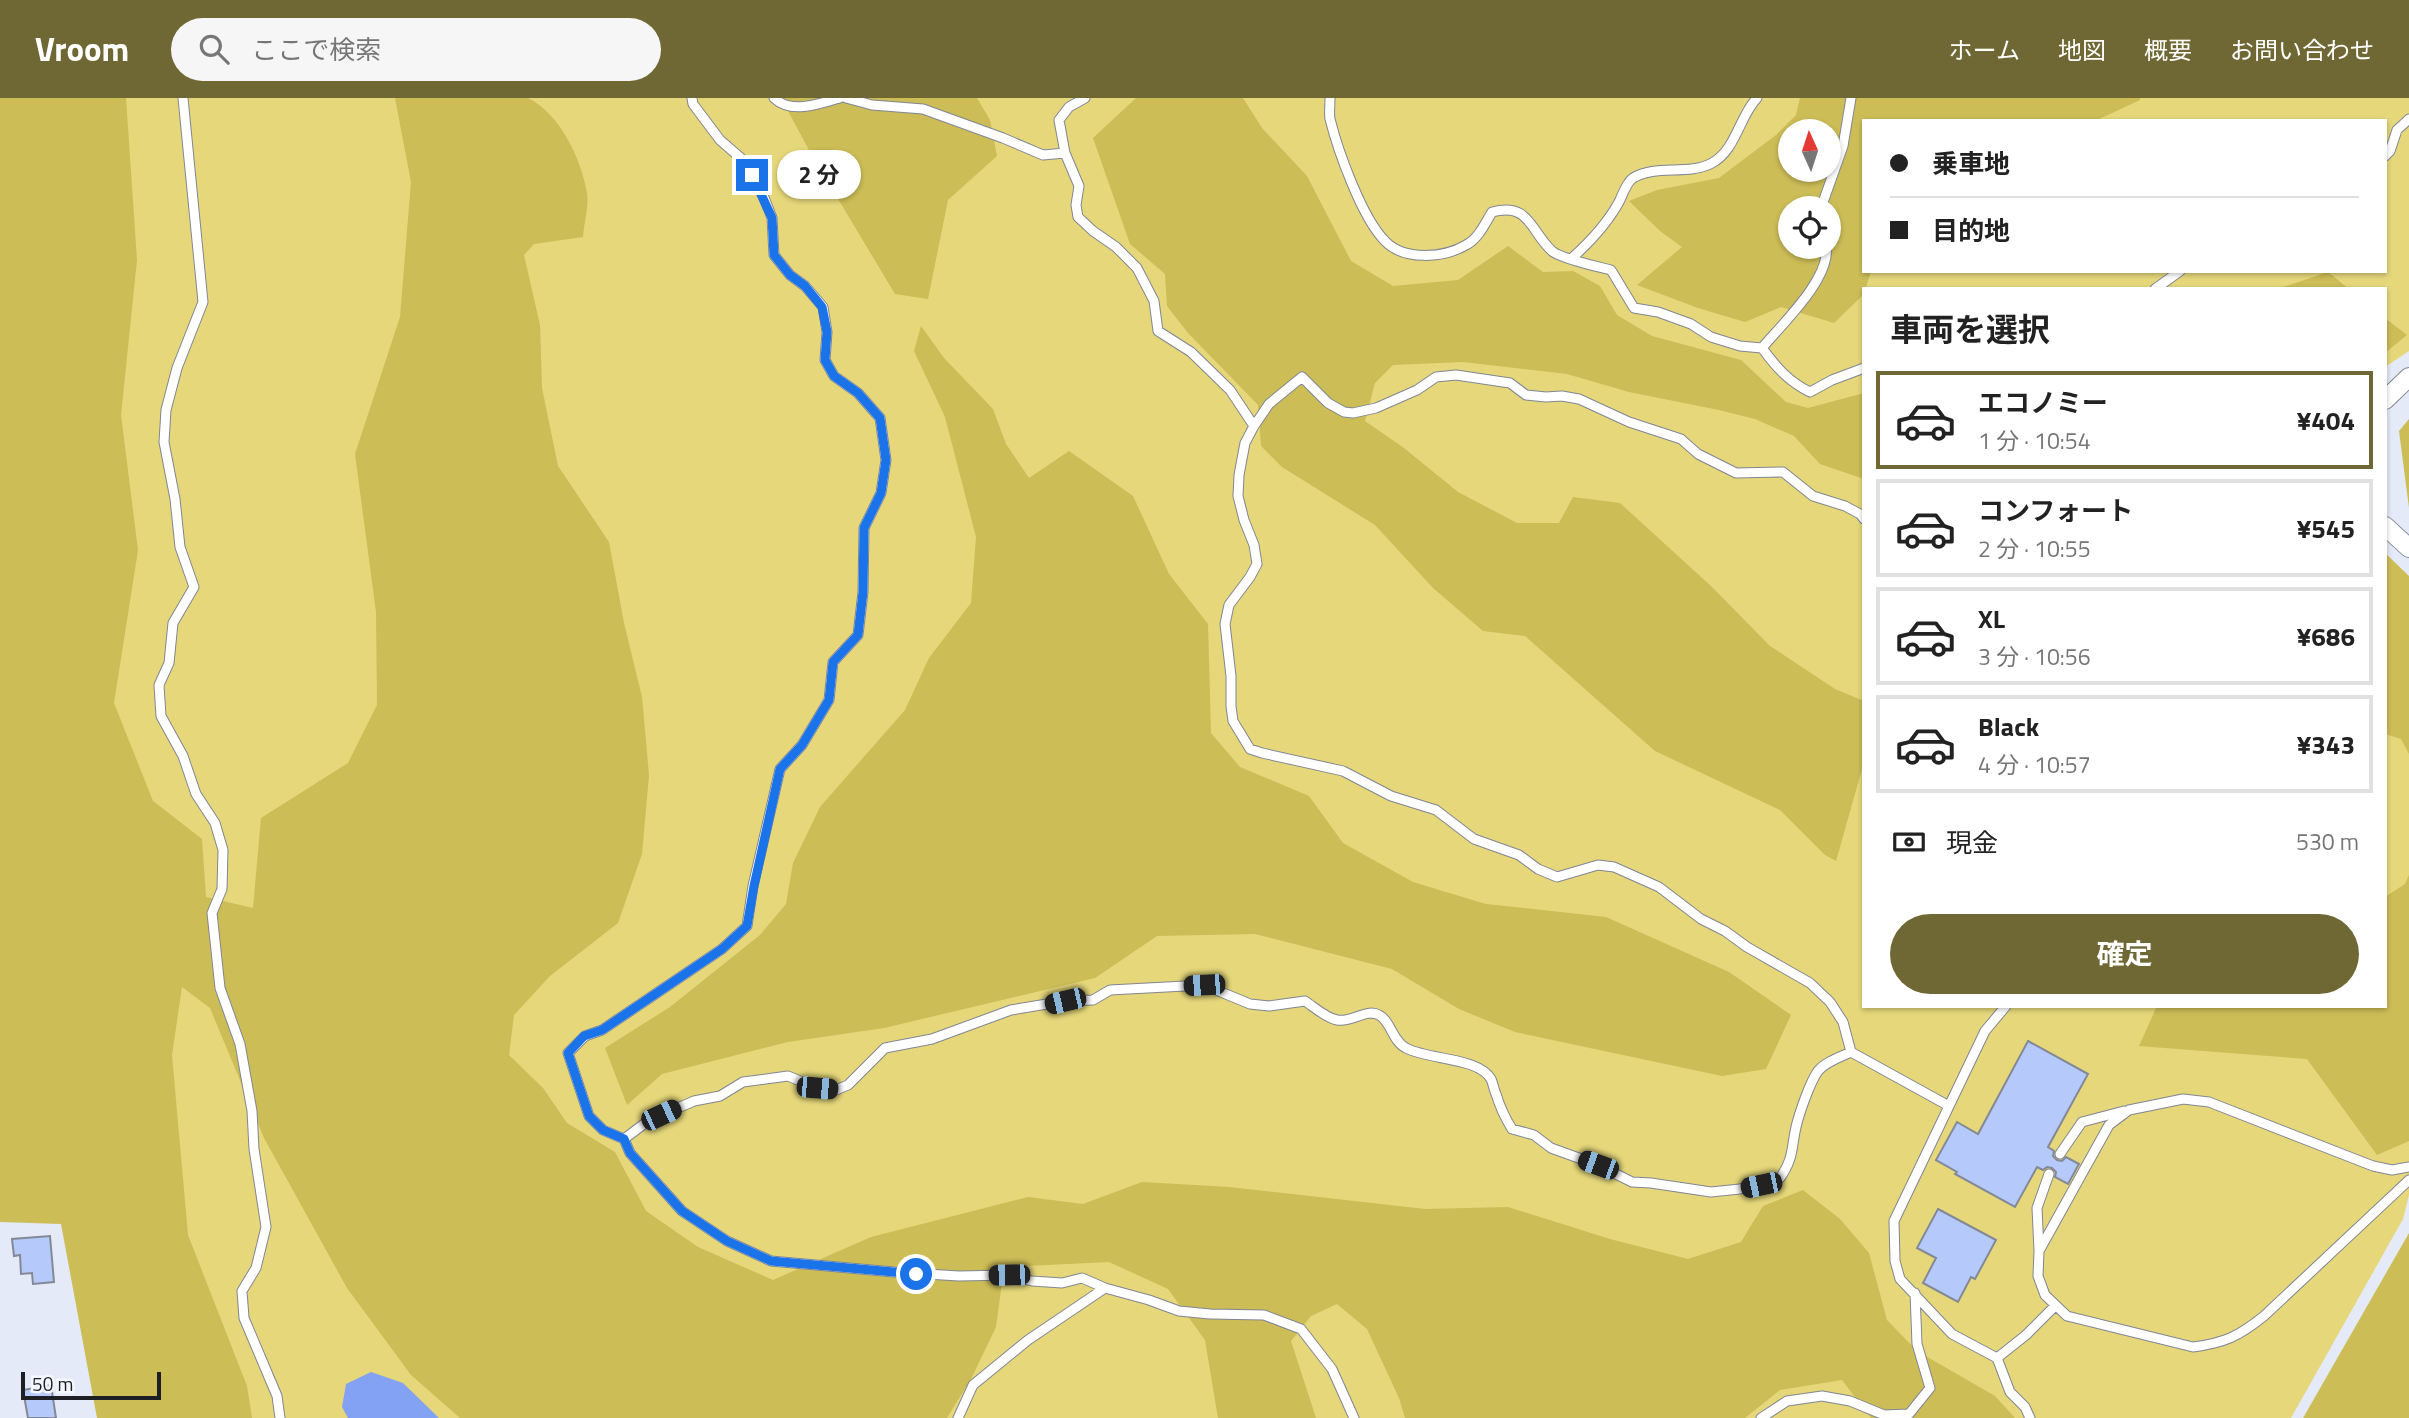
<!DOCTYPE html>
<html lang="ja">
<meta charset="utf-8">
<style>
body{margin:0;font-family:"Titillium Web","Noto Sans JP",sans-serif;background:#f6f6f6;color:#222;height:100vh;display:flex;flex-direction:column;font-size:26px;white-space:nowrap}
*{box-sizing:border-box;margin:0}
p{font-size:23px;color:#767676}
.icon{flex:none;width:38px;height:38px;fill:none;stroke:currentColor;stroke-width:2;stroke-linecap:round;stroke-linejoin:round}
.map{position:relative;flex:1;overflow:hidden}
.sheet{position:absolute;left:1862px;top:189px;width:525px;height:721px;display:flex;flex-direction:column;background:#fff;border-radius:0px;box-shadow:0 2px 5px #0004}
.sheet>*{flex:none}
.hud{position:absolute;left:1862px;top:21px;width:525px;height:154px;border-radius:0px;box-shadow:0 2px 5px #0004;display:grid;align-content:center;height:154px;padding:0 28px;background:#fff}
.needle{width:46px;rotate:357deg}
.fabs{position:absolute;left:1778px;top:21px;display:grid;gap:14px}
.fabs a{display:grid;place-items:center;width:63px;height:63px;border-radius:50%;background:#fff;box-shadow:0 2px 5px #0004;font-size:35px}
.scale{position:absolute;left:21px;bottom:18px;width:140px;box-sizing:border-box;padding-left:7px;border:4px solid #1d1f24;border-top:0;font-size:19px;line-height:24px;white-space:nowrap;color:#1d1f24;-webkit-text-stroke:5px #f4f7fd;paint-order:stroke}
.end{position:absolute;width:32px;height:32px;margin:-16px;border:9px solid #1a73e8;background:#fff;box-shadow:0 0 0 4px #fff}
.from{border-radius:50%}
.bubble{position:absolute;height:49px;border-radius:24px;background:#fff;box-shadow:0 2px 5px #0004;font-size:23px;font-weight:700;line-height:49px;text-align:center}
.car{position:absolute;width:21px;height:42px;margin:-21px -10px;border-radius:9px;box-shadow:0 0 5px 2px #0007;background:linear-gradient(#222 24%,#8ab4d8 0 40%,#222 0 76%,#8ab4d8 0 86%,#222 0)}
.hud b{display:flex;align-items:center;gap:24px;height:66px;font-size:26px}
.hud b+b{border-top:2px solid #e0e0e0}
.hud i{width:18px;height:18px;background:#222}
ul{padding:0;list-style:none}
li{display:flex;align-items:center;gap:21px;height:98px;margin:0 14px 10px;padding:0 14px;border:4px solid #e0e0e0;border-radius:0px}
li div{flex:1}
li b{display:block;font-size:26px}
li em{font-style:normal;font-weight:700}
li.current{border-color:#706834}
li>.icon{width:63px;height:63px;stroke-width:1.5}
h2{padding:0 28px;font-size:32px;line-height:84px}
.pay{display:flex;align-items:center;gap:18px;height:77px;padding:0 28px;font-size:26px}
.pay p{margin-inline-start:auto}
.cta{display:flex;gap:14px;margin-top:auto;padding:14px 28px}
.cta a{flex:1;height:80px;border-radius:42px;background:#706834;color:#fff;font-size:28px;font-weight:700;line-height:80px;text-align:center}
header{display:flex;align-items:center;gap:42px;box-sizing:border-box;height:98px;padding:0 35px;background:#706834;color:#fff}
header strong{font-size:33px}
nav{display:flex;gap:38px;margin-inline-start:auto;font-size:24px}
.search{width:490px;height:63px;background:#f6f6f6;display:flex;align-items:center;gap:18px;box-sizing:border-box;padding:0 24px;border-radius:38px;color:#767676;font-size:26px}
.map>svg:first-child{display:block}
.green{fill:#e5d77a;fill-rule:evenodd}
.forest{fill:#ccbd57;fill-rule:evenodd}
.water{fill:#84a2f3}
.building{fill:#b5c9fb;stroke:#838996;stroke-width:2}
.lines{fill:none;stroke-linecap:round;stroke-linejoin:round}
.service-casing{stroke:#818693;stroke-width:11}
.minor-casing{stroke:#818693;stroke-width:20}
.service{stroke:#fff;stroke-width:9}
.minor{stroke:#fff;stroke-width:18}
.route{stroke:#1a73e8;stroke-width:9}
</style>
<header>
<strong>Vroom</strong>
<div class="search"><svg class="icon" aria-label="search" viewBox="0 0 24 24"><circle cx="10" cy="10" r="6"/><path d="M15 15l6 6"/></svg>ここで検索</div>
<nav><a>ホーム</a><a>地図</a><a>概要</a><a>お問い合わせ</a></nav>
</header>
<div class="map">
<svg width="2409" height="1320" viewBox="0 0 2409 1320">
<rect width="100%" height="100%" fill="#e4eaf8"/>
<!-- green -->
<path class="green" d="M13,0H2409V253L2385,269V191H1864V908H2385V468L2409,491V1097L2403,1121L2291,1320H148L0,100ZM1864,23H2385V173H1864ZM1790,33H1829V72H1790ZM1790,110H1829V149H1790Z"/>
<!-- forest -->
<path class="forest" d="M0,0H126L137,162L121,317L138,452L114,605L153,703L202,741L206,799L253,810L261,720L348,665L377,607L376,514L355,356L400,219L411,84L395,0H528C560,16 581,60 587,95C589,108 584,125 583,139L534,146L524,157L540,227L542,290L558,368L609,444L624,525L642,599L649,677L642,756L618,825L550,878L514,917L509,957L543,990L567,1025L615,1054L646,1113L698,1149L773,1182L871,1139L1028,1099L1083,1106L1142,1084L1229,1089L1425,1111L1508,1109L1610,1141L1688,1161L1741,1144L1763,1108L1803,1092L1840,1121L1869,1155L1887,1222L1917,1253L1995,1298L2015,1320H1871L1842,1282L1780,1292L1745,1320H1405L1399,1300L1367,1231L1337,1206L1311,1218L1291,1243L1316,1320H1218L1205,1242L1168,1191L1109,1164L1004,1169L996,1229L971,1281L947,1320H460L411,1277L347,1190L264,1040L210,910L182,889L172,957L188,1137L247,1288L252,1320H97L61,1126L0,1124Z
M781,0H977L990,22L997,58L948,102L928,201L895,196L810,54Z
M1136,0H1243L1262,30L1307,78L1351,163L1393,188L1458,182L1508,148L1543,174L1573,173L1600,188L1617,217L1652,238L1741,262L1786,304L1808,310L1864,295V381L1820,366L1794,338L1755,321L1719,312L1629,294L1567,276L1463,264L1393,267L1375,285L1365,323L1404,350L1458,394L1517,425H1559L1573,399L1620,405L1712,489L1770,548L1835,591L1864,603V664L1836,763L1825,757L1780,712L1655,653L1525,538L1483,533L1433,490L1375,427L1282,369L1261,348L1258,307L1188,235L1167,208L1165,176L1130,146L1093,40Z
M1800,0H2140V2L2095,23H1864V173H1871L1864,196L1834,225L1781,209L1745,224L1698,210L1637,187L1682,149L1660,133L1629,103L1657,92L1719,80L1776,37L1796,17ZM1790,33H1829V72H1790ZM1790,110H1829V149H1790Z
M2328,174L2349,191H2278Z
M2385,220L2407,237L2385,255Z
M921,228L944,260L993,311L1006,346L1029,380L1069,353L1133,398L1169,476L1208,526L1211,635L1240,669L1309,698L1343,745L1413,784L1486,806L1606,819L1729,874L1791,917L1766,971L1722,978L1515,934L1459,911L1392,871L1255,836L1157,838L1095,880L884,930L788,944L662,976L627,1007L605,950L670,909L760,837L786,806L793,765L820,709L905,612L929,560L971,505L976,439L945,319L914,253Z
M2409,321V410L2399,333Z
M2385,455L2409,478V656L2401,641L2385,636Z
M2409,777V1043L2377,1057L2307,961L2139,948L2157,908H2385V799L2405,786Z
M2409,1135V1320H2303Z"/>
<!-- water -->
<path class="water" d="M371,1274L403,1285L439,1320H348L342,1309L346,1286Z"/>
<!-- building -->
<path class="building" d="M2028,943L2088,976L2048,1049L2054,1053L2053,1058L2057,1062L2062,1063L2066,1059L2079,1066L2068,1086L2055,1079L2056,1074L2052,1070L2047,1069L2043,1072L2037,1069L2015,1109L1955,1076L1957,1074L1936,1062L1957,1024L1978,1036Z
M1938,1111L1996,1142L1975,1181L1971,1179L1958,1204L1923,1185L1936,1160L1917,1150Z
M50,1138L54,1184L33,1186L32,1175L21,1176L20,1157L14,1158L12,1141Z
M51,1287L56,1320H28L23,1292Z"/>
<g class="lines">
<defs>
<path id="service" d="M183,0L203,204L177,270L166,312L164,344L175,401L180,449L194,489L173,525L169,565L159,587L161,618L183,658L196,696L215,725L223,752L222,791L212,815L220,890L240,946L252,1013L254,1051L266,1129L256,1170L242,1193L244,1220L277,1298L280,1320
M692,0L693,6L720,42L743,62L761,92L772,120L774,157L790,177L805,188L823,209L827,234L825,262L834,278L858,295L880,320L886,362L881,395L864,430L863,494L858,537L833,564L829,602L802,647L780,671L753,788L747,828L722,851L602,932L585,938L568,955L589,1018L603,1032L624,1041L630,1055L682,1113L727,1143L771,1163L894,1174L959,1178L1009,1177L1032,1183L1062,1185L1082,1180L1105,1190L1149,1202L1179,1213L1210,1216L1264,1217L1301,1231L1332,1271L1354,1320
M774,0C792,17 820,5 840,0
M846,0L872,7L923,11L1003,40L1043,57L1065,55
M1085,0L1069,9L1059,22L1065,55L1079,88L1076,107L1078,119L1093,133L1116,149L1137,170L1154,203L1158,233L1191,254L1230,292L1254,328
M1330,0C1330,7 1329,15 1330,21C1338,53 1362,120 1385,143C1404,163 1444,160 1466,147C1478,141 1485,126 1492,114C1530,104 1530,133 1552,153C1559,160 1599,169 1611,172L1634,210L1658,214L1691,226L1711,239L1740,248L1762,250C1776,269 1789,284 1810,294L1832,282L1864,270
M2385,58L2390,53L2397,32L2409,21
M1821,110L1843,48L1851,0
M1572,160C1591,143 1608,125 1620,102C1623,95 1627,84 1633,80C1656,66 1688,78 1712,65C1736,52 1739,19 1757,0
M2155,191L2180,173
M1762,250C1782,226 1831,180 1826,149
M1864,421L1860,416L1845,408L1813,398L1783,374L1736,375L1698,356L1681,341L1629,324L1579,301L1562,298L1546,299L1526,297L1510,285L1456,277L1436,279L1417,292L1376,310L1353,315L1344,314L1328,305L1302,279L1269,306L1254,328L1245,345L1239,377L1238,398L1244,422L1254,447L1257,466L1250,479L1229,507L1225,526L1231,578V608L1233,623L1250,651L1262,655L1343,673L1391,698L1436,712L1474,741L1519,757L1538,771L1557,779L1598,767L1614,769L1659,789L1701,821L1725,833L1747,849L1810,885L1830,904L1843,924L1851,954L1949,1008
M2006,908L1985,933L1894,1123L1895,1163L1900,1181L1952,1236L1997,1260L2010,1294L2025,1309L2030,1320
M624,1041L648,1023L694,1003L720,998L743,984L788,978L817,990L836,992L848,987L885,950L932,941L1011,912L1065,903L1093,902L1110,892L1204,887L1250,906L1269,908L1305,903C1314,909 1326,920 1337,922C1352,925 1366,910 1379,917C1391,923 1392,943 1406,950C1428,962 1478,959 1491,981C1493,985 1494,992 1496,996C1500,1009 1505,1020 1512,1031L1534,1037L1551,1050L1598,1067L1632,1084L1651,1085L1711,1094L1740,1091L1780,1080C1794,1060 1791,1051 1796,1029C1799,1016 1810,984 1818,973C1825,964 1840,959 1851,954
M2060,1056L2082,1024L2124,1013
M2409,1069L2392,1072L2373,1068L2209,1004L2183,1001L2129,1012L2109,1027L2039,1153L2038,1178L2045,1197L2067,1218L2193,1249C2225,1245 2239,1238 2264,1218L2409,1082
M2039,1152L2037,1110L2049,1076
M1997,1260L2026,1237L2055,1208
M958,1320L973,1287L1028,1242L1105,1190
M1761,1320L1787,1303L1822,1298L1850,1303L1884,1317L1909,1316L1930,1290L1917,1246L1915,1195"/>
<path id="minor" d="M2385,302L2409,279
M2385,428L2409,450"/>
</defs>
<!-- service casing -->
<use href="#service" class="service-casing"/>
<!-- minor casing -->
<use href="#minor" class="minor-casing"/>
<!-- service -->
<use href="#service" class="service"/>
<!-- minor -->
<use href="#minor" class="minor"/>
</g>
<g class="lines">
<!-- route -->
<path class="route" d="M752,77L772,120L774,157L790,177L805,188L822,209L827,234L825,262L834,278L858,295L880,320L886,362L881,395L864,430L863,494L858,537L833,564L829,602L802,647L780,671L754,788L747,828L722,851L602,932L584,938L568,955L589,1018L603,1032L624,1041L630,1055L682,1113L727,1143L771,1163L916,1176"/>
</g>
</svg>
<div class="fabs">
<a><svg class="needle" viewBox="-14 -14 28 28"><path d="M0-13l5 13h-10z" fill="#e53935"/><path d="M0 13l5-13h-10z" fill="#767676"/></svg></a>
<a><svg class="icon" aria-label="locate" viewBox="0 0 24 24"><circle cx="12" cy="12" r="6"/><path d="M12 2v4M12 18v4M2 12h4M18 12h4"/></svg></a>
</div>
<div class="scale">50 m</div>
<i class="end from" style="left:916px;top:1176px"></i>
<i class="end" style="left:752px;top:77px"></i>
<div class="bubble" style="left:777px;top:52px;width:84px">2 分</div>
<i class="car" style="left:1204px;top:887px;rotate:267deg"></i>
<i class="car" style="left:1065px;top:903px;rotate:257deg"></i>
<i class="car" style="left:817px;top:990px;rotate:95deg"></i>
<i class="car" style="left:661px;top:1017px;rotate:65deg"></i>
<i class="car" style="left:1598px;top:1067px;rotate:290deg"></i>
<i class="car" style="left:1761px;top:1087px;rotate:258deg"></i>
<i class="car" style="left:1009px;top:1177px;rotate:269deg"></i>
<div class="hud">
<b><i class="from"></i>乗車地</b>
<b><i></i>目的地</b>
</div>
<section class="sheet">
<h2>車両を選択</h2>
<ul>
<li class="current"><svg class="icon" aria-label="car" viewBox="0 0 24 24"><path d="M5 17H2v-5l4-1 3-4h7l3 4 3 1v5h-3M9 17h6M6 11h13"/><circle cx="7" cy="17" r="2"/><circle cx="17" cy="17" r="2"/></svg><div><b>エコノミー</b><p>1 分 · 10:54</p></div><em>¥404</em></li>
<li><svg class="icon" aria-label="car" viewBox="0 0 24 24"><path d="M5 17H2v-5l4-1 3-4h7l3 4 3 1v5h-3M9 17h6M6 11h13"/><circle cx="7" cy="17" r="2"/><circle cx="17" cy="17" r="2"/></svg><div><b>コンフォート</b><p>2 分 · 10:55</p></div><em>¥545</em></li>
<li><svg class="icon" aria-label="car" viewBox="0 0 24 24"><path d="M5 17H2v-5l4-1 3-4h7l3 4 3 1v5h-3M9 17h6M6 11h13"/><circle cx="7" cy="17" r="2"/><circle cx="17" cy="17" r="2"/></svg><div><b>XL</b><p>3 分 · 10:56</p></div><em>¥686</em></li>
<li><svg class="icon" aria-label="car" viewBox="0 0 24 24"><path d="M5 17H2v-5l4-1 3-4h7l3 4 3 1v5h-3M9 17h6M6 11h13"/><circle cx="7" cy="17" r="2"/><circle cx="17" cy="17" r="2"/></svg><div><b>Black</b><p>4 分 · 10:57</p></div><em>¥343</em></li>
</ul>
<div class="pay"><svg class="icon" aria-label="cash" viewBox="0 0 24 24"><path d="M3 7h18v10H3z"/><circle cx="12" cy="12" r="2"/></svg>現金<p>530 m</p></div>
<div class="cta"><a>確定</a></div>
</section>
</div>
